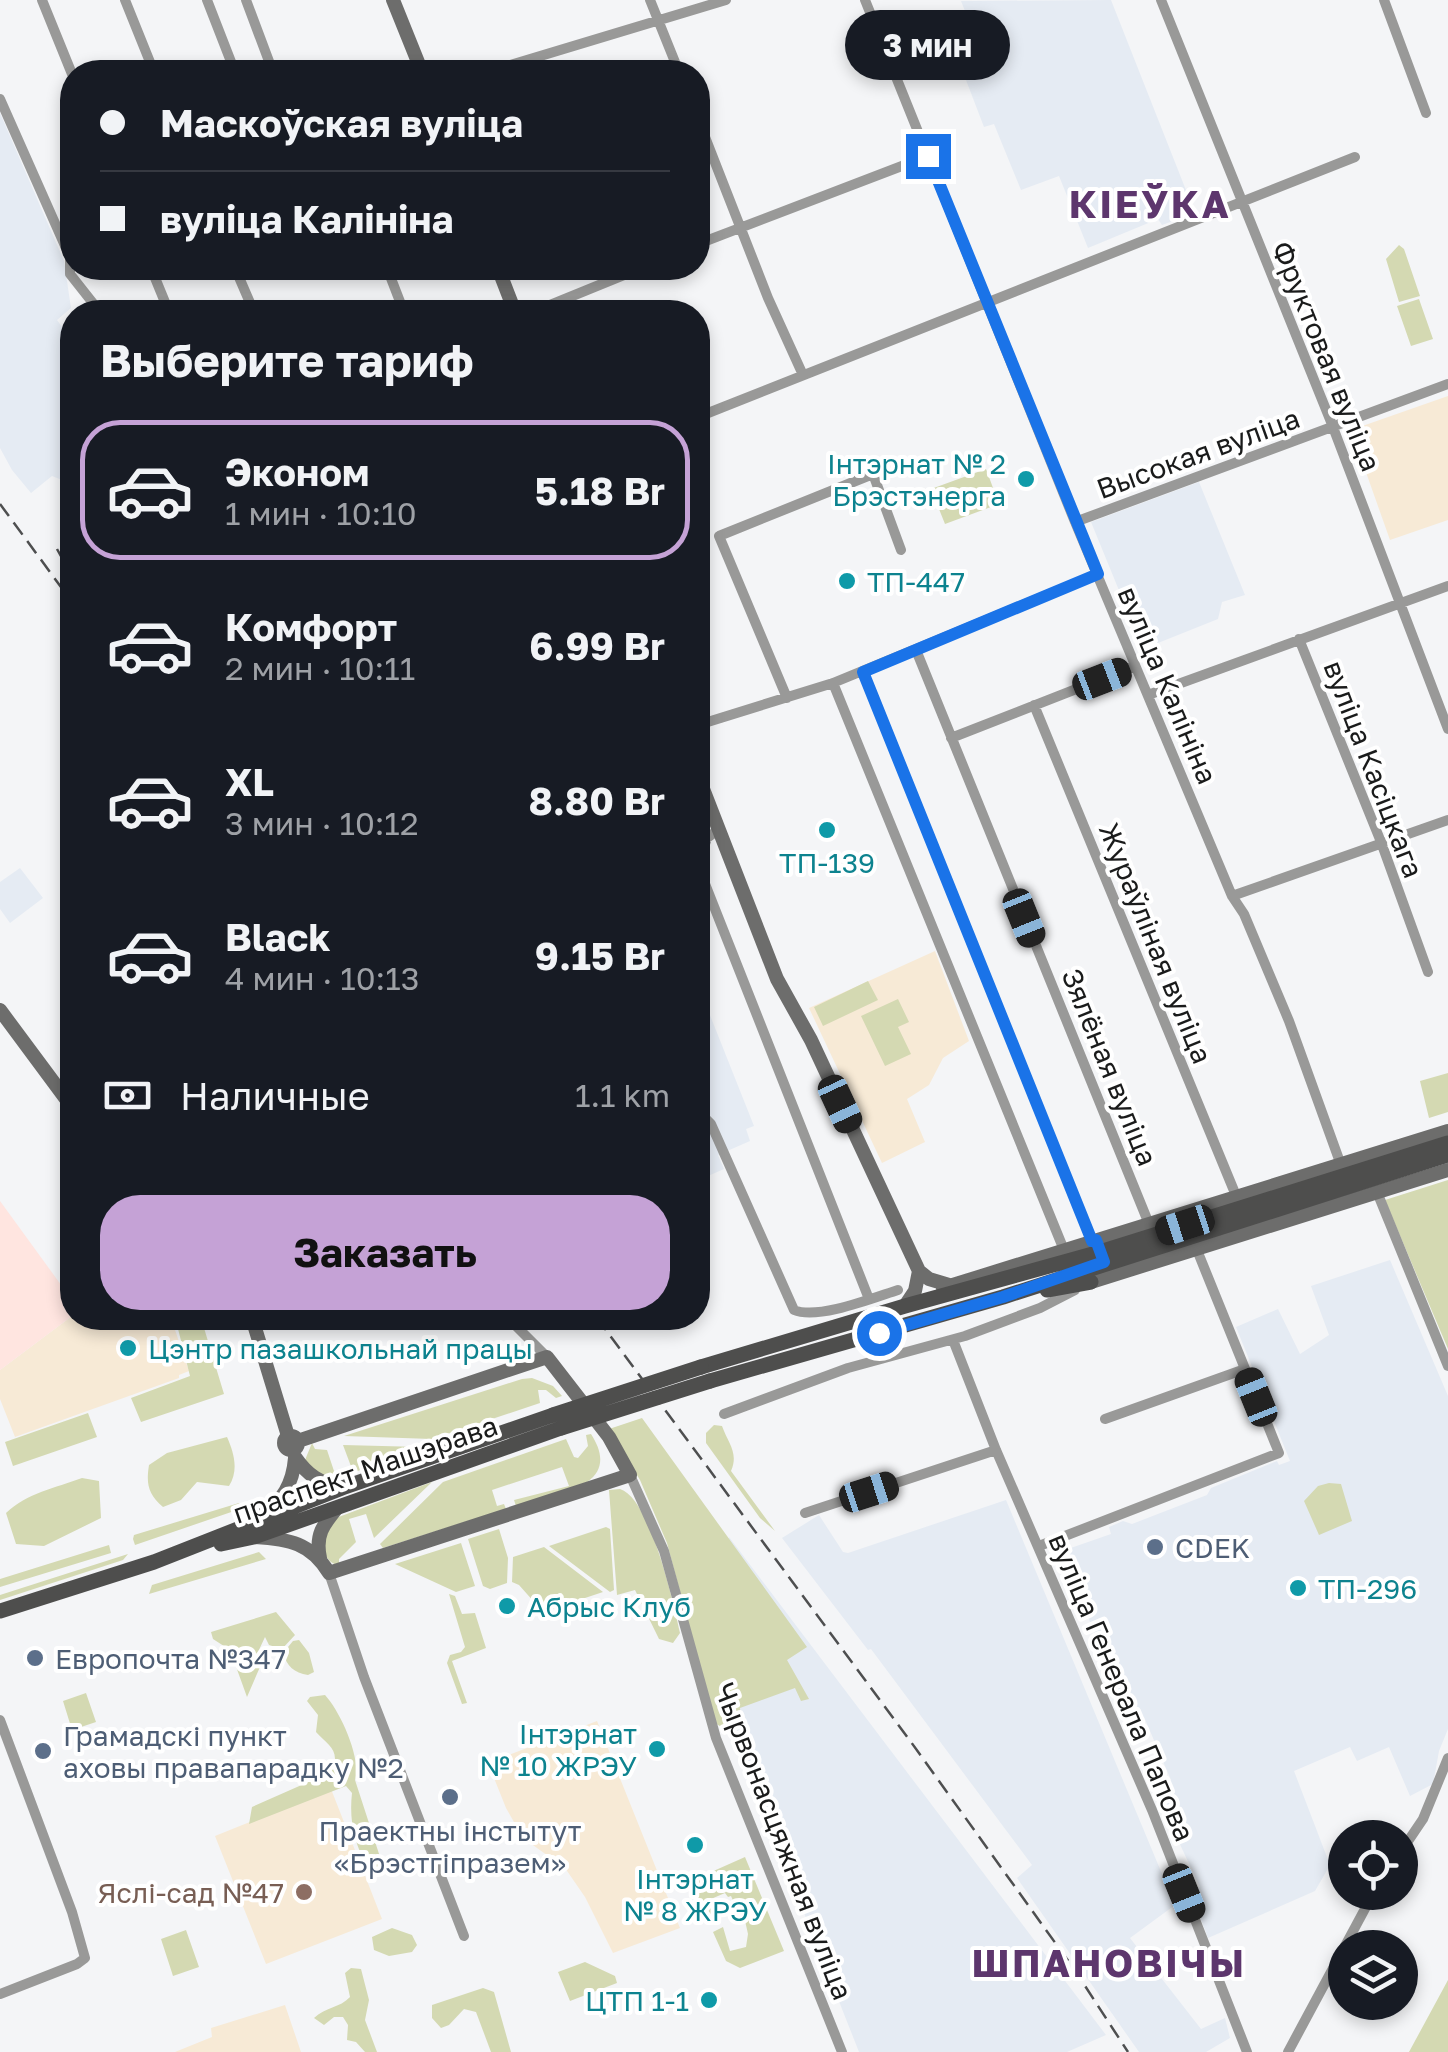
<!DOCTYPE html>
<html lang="ru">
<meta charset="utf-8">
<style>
body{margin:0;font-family:"Golos Text",sans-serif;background:#242831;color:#f1f3f6;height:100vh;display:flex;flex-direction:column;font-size:38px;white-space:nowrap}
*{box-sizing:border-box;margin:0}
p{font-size:32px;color:#9ea1a6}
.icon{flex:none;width:55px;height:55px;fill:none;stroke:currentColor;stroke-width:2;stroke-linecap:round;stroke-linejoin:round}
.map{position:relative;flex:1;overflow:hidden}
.drawer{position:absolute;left:60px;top:300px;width:650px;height:1030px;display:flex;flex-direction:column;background:#171b24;border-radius:40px;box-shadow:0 5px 15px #0003}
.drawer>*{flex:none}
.hud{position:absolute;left:60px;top:60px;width:650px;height:220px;border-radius:40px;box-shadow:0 5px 15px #0003;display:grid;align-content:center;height:220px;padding:0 40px;background:#171b24}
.buttons{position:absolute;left:1328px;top:1820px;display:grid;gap:20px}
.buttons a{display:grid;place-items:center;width:90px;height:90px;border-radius:50%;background:#171b24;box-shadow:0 5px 15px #0003;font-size:50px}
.end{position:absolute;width:45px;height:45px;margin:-22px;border:12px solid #1a73e8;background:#fff;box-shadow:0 0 0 5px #fff}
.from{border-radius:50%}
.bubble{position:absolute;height:70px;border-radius:35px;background:#171b24;box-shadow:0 5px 15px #0003;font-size:32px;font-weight:700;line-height:70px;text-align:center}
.car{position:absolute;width:30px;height:60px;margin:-30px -15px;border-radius:12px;box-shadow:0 0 8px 2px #0007;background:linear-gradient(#222 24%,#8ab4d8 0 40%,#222 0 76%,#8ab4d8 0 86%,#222 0)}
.hud b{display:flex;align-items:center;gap:35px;height:95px;font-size:38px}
.hud b+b{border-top:2px solid #363941}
.hud i{width:25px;height:25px;background:#f1f3f6}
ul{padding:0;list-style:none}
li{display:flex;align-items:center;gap:30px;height:140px;margin:0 20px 15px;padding:0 20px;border:5px solid transparent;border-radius:40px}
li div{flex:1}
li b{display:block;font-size:38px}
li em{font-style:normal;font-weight:700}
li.selected{border-color:#c5a2d6}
li>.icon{width:90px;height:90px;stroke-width:1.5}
h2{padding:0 40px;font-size:45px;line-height:120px}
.pay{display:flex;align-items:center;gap:25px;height:110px;padding:0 40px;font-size:38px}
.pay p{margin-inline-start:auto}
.cta{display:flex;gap:20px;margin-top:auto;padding:20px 40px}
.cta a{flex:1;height:115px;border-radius:40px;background:#c5a2d6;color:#111;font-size:40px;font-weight:700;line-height:115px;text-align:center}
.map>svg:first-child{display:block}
.built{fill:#e5ebf3}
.education{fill:#f7ead6}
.medical{fill:#ffe5e0}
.green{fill:#d4d9b2}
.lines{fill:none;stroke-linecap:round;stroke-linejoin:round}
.street{stroke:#999998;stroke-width:10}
.secondary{stroke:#6d6d6c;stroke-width:14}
.primary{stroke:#4e4e4d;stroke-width:15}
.rail{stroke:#4e4f50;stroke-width:2.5;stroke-dasharray:15 8;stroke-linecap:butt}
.primary-bridge{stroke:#4e4e4d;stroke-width:15}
.route{stroke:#1a73e8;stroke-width:12}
.culture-dot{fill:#0f9aa8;stroke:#fff;stroke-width:4}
.service-dot{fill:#5c6f8a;stroke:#fff;stroke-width:4}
.education-dot{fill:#8d6e63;stroke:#fff;stroke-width:4}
.labels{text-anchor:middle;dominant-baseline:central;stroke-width:8;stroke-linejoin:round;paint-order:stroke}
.street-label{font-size:28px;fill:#1a1b1b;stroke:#fff}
.culture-label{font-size:28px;fill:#0d838f;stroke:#fff;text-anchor:start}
.service-label{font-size:28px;fill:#4e5e75;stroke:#fff;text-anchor:start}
.education-label{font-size:28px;fill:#785e54;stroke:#fff;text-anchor:end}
.district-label{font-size:38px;font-weight:bold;letter-spacing:2.5px;fill:#5d366d;stroke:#fff}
</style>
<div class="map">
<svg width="1448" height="2052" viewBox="0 0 1448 2052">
<rect width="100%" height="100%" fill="#f4f5f7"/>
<!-- built -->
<path class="built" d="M1111,0L1195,213L1162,225L1158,219L1088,248L1059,176L1021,190L994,124L984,127L961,67L983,56L961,1Z
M0,113L64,261L71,308L57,320L72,341V467L62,480L52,476L31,493L12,470L0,448Z
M1199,482L1245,595L1222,602L1218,619L1143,649L1091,522Z
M20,868L43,898L10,923L0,909V882Z
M700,990L754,1126L746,1129L750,1141L718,1155L724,1169L699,1180L698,991Z
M1390,1260L1448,1396V1729L1439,1751L1433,1784L1410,1796L1389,1747L1357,1761L1350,1747L1294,1771L1330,1865L1315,1891L1208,1938L1191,1893L1200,1887L1153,1787L1171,1780L1144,1717L1131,1722L1077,1590L1074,1583L1077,1581L1065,1550L1111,1534L1109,1527L1123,1521L1132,1524L1207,1495L1211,1488L1277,1461L1279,1465L1290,1461L1236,1327L1278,1309L1300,1354L1329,1335L1311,1286Z
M1006,1500L1175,1905L1130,1938L1201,2029L1225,2018L1230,2038L1206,2052H1139L1017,1878L1032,1865L871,1649L868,1650L782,1538L819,1515L843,1552L848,1553Z
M729,1537L1106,2035L1067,2052H859L715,1687Z"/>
<!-- education -->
<path class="education" d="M1448,396V520L1390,540L1351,430Z
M935,951L969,1041L943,1058L929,1085L907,1099L925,1142L882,1163L809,1008Z
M72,1316L177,1318L172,1321L189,1371L179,1375V1378L15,1437L0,1399V1370Z
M597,1721L680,1928L613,1953L585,1897L565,1868L523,1838L506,1808L488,1763Z
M331,1789L382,1919L266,1964L215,1836Z
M285,2005L301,2052H175L212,2037L211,2028Z"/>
<!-- medical -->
<path class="medical" d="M0,1201L72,1300V1316L0,1370Z"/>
<!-- green -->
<path class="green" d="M1399,245L1404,249L1420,296L1399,302L1386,259Z
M1419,299L1433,339L1411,346L1397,306Z
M986,469L999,504L945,524L931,489Z
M868,981L878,1000L823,1026L814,1007Z
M898,999L909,1022L898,1027L911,1054L885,1066L861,1016Z
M1448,1073V1112L1429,1118L1420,1081Z
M1448,1180V1349L1385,1200Z
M181,1318H201L224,1394L141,1422L131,1398L190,1376L176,1321Z
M532,1378L553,1386L562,1396L556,1398L546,1390H538L540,1403L432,1439L344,1436L522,1379Z
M88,1413L97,1437L13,1466L5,1442Z
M642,1418L807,1647L787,1660L809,1699L801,1701L795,1688L740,1708L741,1722L723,1728L715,1723L667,1543L640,1480L609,1429Z
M714,1425L722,1426C728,1443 739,1453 731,1471L775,1531L760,1518L706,1443V1433Z
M591,1434C602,1451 606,1469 587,1482L516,1506L514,1500L569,1486L562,1467L492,1490L497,1506L504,1504L506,1509L383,1548L380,1544L443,1482L566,1439L574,1457L578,1458L588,1446L586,1435Z
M227,1437C234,1453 239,1470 229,1486L197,1482L181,1500L163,1507C148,1494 146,1484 149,1465L167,1453Z
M312,1443L315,1449L327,1450L335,1474L352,1469L343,1445L421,1447L334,1480L320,1477L305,1460Z
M82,1478L99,1481L101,1518L44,1546L16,1544L6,1513C27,1493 55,1488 82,1478Z
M432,1482L374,1538L366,1514L349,1519L356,1542L339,1559V1566C324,1561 323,1550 323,1535L336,1518Z
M1329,1483L1341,1484L1352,1521L1319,1535L1304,1501L1318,1486Z
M620,1489C650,1498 673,1601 680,1633L673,1643L659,1639L635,1590L617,1595L609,1490Z
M239,1503L243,1508L135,1545L133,1539L134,1535Z
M606,1527L610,1529L614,1590L610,1592L549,1546Z
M499,1529L508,1558L507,1583L490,1589L483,1586L468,1539Z
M461,1543L475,1586L456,1592L395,1564Z
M109,1545L111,1553L0,1587V1579Z
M544,1547L603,1592L543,1612L519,1585L512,1582L513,1557Z
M259,1552L266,1559L149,1594L152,1585Z
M128,1554L123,1560L0,1600V1595Z
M449,1594L455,1596L462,1614L475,1613L486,1648L452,1661L467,1703L462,1704L447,1663L450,1655L461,1652L465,1647Z
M276,1612L295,1635L282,1649L269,1645L265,1637L258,1652L263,1660L247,1697L230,1650L213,1639L211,1632Z
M299,1640L309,1653L314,1672L308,1675C294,1673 287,1666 283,1653L293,1641Z
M86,1693L96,1722L72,1730L63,1701Z
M325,1695C340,1711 362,1759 355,1780L381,1860L377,1868L367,1867C354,1842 349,1820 352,1793L346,1786L249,1824L252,1807L331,1772C342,1751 328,1745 316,1732L318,1715L307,1701L310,1697Z
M745,1857L784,1951L740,1968L726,1961L713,1932L723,1927L730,1951L746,1947L748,1934L741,1903L735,1905L731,1896L728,1897L725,1893L711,1899L719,1918L708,1922L691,1881Z
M392,1928L412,1935L417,1945L412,1952L389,1956L374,1950L372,1937Z
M186,1930L199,1967L173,1976L161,1939Z
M585,1962L615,1976L617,1983L570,2001L558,1972Z
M351,1968L361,1969L369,2000L365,2020L377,2052H365L356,2042L347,2040L348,2025L343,2017H334L324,2025L314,2018C325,2007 340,2008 350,1997L345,1973Z
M1448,1980V2052H1409Z
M483,1988L494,1992L511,2052H491L476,2012L464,2009L449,2025L441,2028L432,2018V2005Z"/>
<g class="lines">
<!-- street -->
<path class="street" d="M42,0L72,74
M125,0L154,72
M207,0L235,72
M246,0L273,72
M650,0L679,72
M865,0L1075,522L1232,896L1244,914L1289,1021L1341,1165
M1161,0L1331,422L1448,729
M1384,0L1426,113
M487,72L726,0
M0,99L70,257V274L100,312
M698,119L768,298L803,375
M698,244L928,156
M151,268L169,312
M235,268L254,312
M387,268L404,312
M600,268L606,282
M533,312L641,268
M698,417L1355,157
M1075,522L1448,384
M1299,639L1381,842L1428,972
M916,650L1149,1224
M863,671L1092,1241
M833,683L1064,1250
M1148,695L1448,586
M787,698L719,536L873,474L901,550
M1034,705L1237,1198
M698,725L833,683L1098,574
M951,738L1135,666
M718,830L707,838L698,866L869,1299
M1232,896L1448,820
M698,1111L711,1124L794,1310C818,1320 873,1298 898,1290
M1377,1192L1448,1366
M508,1318L547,1357
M953,1340L996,1450L1152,1810L1247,2052
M724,1414L848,1368L965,1336L1040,1308L1075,1290
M1105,1419L1245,1369
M630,1475L664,1551L716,1738L842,2052
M805,1513L996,1450
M1039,1546L1279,1453L1197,1250
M329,1573L364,1677L464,1936
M0,1720L72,1912L85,1958L77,1964L0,1994
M1400,1853L1423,1819L1448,1758
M1288,2052L1374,1892"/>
<!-- secondary -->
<path class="secondary" d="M393,0L422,72
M498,268L515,312
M698,776L777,979L811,1040L919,1271L929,1279L949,1285
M0,1010L72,1107
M1091,1282L1448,1170
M943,1288L1448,1131
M905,1306L915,1291L919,1271
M252,1318L288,1436
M284 1443a7 7 0 1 1 14 0a7 7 0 1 1-14 0Z
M295,1457C308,1476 320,1483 342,1488
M262,1515C283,1501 293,1483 295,1458
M255,1537C289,1539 311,1543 329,1573L630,1475L609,1437L547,1357L298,1441
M320,1558C315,1535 323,1525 337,1508"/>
<!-- primary -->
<path class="primary" d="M1047,1290L1091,1282
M701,1367L905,1306L1100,1252L1448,1143
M710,1381L1003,1297L1448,1155
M221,1544L254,1537L561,1428
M0,1611L154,1562L342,1488L553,1415"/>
<!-- rail -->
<path class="rail" d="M0,504L72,602
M57,549L72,576
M597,1318L911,1742L1074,1969L1128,2052"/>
<!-- primary-bridge -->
<path class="primary-bridge" d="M553,1415L701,1367
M561,1428L710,1381"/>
</g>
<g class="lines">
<!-- route -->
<path class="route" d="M879,1333L1003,1297L1104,1262L1096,1240L1092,1241L863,672L1098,574L928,156"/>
</g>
<!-- markers -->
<g class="culture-dot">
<circle cx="1026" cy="479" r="10"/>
<circle cx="847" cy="581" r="10"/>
<circle cx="827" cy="830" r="10"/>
<circle cx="128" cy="1348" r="10"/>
<circle cx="1298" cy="1588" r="10"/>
<circle cx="507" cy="1606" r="10"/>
<circle cx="657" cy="1749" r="10"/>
<circle cx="695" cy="1845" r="10"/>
<circle cx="709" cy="2000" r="10"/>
</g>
<g class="service-dot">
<circle cx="1155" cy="1547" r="10"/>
<circle cx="35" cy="1658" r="10"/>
<circle cx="43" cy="1751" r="10"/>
<circle cx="450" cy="1797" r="10"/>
</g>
<circle class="education-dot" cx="304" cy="1892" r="10"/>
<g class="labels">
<!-- street labels -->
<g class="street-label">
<text transform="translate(1327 356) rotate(68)">Фруктовая вуліца</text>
<text transform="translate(1198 453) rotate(-20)">Высокая вуліца</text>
<text transform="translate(1168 685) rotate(67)">вуліца Калініна</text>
<text transform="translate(1374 769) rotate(69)">вуліца Касіцкага</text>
<text transform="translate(1156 943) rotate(68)">Жураўліная вуліца</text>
<text transform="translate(1110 1067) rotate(68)">Зялёная вуліца</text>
<text transform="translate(365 1469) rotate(-19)">праспект Машэрава</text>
<text transform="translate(1122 1687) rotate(67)">вуліца Генерала Папова</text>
<text transform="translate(784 1841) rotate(69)">Чырвонасцяжная вуліца</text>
</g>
<!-- culture labels -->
<g class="culture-label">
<text x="1006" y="463" text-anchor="end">Інтэрнат № 2<tspan x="1006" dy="32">Брэстэнерга</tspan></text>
<text x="867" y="581">ТП-447</text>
<text x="827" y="862" text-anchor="middle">ТП-139</text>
<text x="148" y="1348">Цэнтр пазашкольнай працы</text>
<text x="1318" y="1588">ТП-296</text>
<text x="527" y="1606">Абрыс Клуб</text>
<text x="637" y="1733" text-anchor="end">Інтэрнат<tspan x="637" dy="32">№ 10 ЖРЭУ</tspan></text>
<text x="695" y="1878" text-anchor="middle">Інтэрнат<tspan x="695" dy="32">№ 8 ЖРЭУ</tspan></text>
<text x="689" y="2000" text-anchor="end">ЦТП 1-1</text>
</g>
<!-- service labels -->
<g class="service-label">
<text x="1175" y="1547">CDEK</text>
<text x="55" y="1658">Европочта №347</text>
<text x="63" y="1735">Грамадскі пункт<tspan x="63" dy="32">аховы правапарадку №2</tspan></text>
<text x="450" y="1830" text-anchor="middle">Праектны інстытут<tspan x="450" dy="32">«Брэстгіпразем»</tspan></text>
</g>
<!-- education labels -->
<g class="education-label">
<text x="284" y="1892">Яслі-сад №47</text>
</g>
<!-- district labels -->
<g class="district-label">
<text x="1150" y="203">КІЕЎКА</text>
<text x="1109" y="1962">ШПАНОВІЧЫ</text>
</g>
</g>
</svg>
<div class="buttons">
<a><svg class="icon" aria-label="locate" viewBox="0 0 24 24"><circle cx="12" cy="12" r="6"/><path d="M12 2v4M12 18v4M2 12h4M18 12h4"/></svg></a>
<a><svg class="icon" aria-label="layers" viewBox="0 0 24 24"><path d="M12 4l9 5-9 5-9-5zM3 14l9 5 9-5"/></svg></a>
</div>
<i class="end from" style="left:879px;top:1333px"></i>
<i class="end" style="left:928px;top:156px"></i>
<div class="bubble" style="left:845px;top:10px;width:165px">3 мин</div>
<i class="car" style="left:1102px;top:679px;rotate:69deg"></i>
<i class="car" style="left:1024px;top:918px;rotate:158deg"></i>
<i class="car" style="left:840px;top:1104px;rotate:155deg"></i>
<i class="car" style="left:1185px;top:1225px;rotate:252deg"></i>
<i class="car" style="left:1256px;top:1397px;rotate:338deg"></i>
<i class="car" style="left:869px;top:1492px;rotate:72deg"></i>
<i class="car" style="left:1184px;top:1893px;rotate:158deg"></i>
<div class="hud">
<b><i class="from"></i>Маскоўская вуліца</b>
<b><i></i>вуліца Калініна</b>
</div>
<section class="drawer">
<h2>Выберите тариф</h2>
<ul>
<li class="selected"><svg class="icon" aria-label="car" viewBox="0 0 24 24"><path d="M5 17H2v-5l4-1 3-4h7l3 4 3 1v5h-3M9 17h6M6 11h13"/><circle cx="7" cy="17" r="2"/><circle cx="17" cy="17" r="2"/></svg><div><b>Эконом</b><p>1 мин · 10:10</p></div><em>5.18 Br</em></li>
<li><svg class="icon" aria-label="car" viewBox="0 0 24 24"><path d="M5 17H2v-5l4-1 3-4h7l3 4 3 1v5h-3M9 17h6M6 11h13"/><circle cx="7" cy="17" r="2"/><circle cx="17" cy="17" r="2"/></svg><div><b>Комфорт</b><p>2 мин · 10:11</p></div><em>6.99 Br</em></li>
<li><svg class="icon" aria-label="car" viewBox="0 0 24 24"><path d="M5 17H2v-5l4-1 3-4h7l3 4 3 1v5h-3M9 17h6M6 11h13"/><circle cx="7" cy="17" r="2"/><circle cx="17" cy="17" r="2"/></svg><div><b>XL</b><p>3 мин · 10:12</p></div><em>8.80 Br</em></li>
<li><svg class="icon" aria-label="car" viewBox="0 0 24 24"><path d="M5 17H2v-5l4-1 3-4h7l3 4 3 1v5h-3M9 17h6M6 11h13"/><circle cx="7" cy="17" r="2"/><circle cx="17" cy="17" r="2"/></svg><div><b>Black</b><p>4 мин · 10:13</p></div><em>9.15 Br</em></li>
</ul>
<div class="pay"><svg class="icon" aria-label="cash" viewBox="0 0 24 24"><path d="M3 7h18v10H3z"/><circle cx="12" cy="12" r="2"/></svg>Наличные<p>1.1 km</p></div>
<div class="cta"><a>Заказать</a></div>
</section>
</div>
